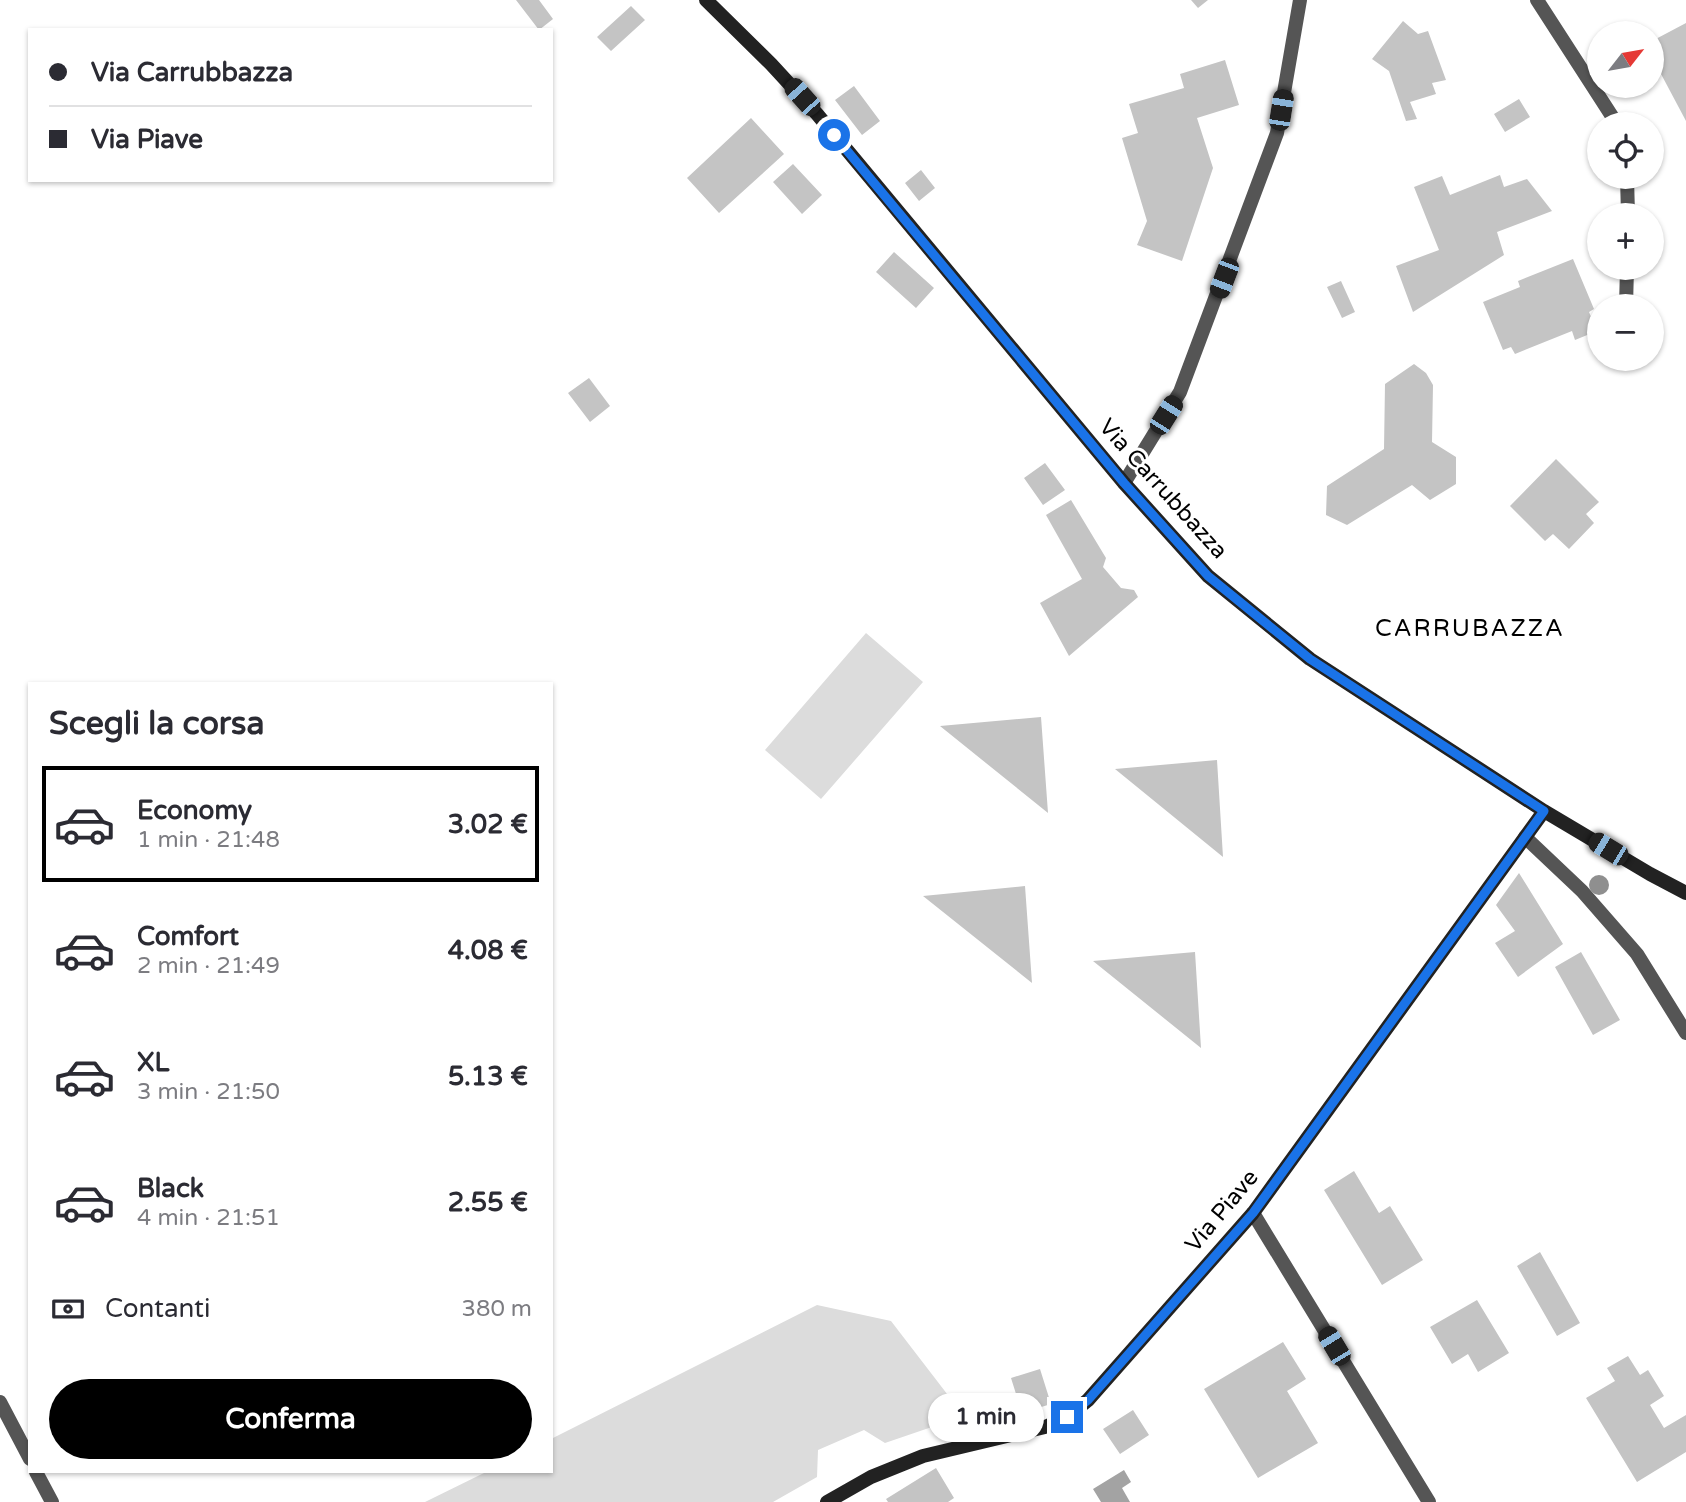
<!DOCTYPE html>
<html lang="it">
<meta charset="utf-8">
<style>
body{margin:0;font-family:"Varela Round",sans-serif;background:#f7f7f7;color:#2b2b33;height:100vh;display:flex;flex-direction:column;font-size:26px;white-space:nowrap}
*{box-sizing:border-box;margin:0}
p{font-size:23px;color:#7c7c81}
.icon{flex:none;width:38px;height:38px;fill:none;stroke:currentColor;stroke-width:2;stroke-linecap:round;stroke-linejoin:round}
.map{position:relative;flex:1;overflow:hidden}
.details{position:absolute;left:28px;top:682px;width:525px;height:791px;display:flex;flex-direction:column;background:#fff;border-radius:0px;box-shadow:0 2px 5px #0004}
.details>*{flex:none}
.top-card{position:absolute;left:28px;top:28px;width:525px;height:154px;border-radius:0px;box-shadow:0 2px 5px #0004;display:grid;align-content:center;height:154px;padding:0 21px;background:#fff}
.needle{width:46px;rotate:59deg}
.buttons{position:absolute;left:1587px;top:21px;display:grid;gap:14px}
.buttons a{display:grid;place-items:center;width:77px;height:77px;border-radius:50%;background:#fff;box-shadow:0 2px 5px #0004;font-size:35px}
.end{position:absolute;width:32px;height:32px;margin:-16px;border:9px solid #1a73e8;background:#fff;box-shadow:0 0 0 4px #fff}
.from{border-radius:50%}
.bubble{position:absolute;height:49px;border-radius:24px;background:#fff;box-shadow:0 2px 5px #0004;font-size:23px;font-weight:800;line-height:49px;text-align:center}
.car{position:absolute;width:21px;height:42px;margin:-21px -10px;border-radius:9px;box-shadow:0 0 5px 2px #0007;background:linear-gradient(#222 24%,#8ab4d8 0 40%,#222 0 76%,#8ab4d8 0 86%,#222 0)}
.top-card b{display:flex;align-items:center;gap:24px;height:66px;font-size:26px}
.top-card b+b{border-top:2px solid #e1e1e2}
.top-card i{width:18px;height:18px;background:#2b2b33}
ul{padding:0;list-style:none}
li{display:flex;align-items:center;gap:21px;height:116px;margin:0 14px 10px;padding:0 7px;border:4px solid transparent;border-radius:0px}
li div{flex:1}
li b{display:block;font-size:26px}
li em{font-style:normal;font-weight:800}
li.active{border-color:#000}
li>.icon{width:63px;height:63px;stroke-width:1.5}
h2{padding:0 21px;font-size:32px;line-height:84px}
.pay{display:flex;align-items:center;gap:18px;height:77px;padding:0 21px;font-size:26px}
.pay p{margin-inline-start:auto}
.cta{display:flex;gap:14px;margin-top:auto;padding:14px 21px}
.cta a{flex:1;height:80px;border-radius:42px;background:#000;color:#fff;font-size:28px;font-weight:800;line-height:80px;text-align:center}
.map>svg:first-child{display:block}
.green{fill:#dcdcdc}
.water{fill:#a3a3a3}
.building{fill:#c4c4c4}
.lines{fill:none;stroke-linecap:round;stroke-linejoin:round}
.lane{stroke:#555;stroke-width:14}
.street{stroke:#555;stroke-width:14}
.secondary{stroke:#222;stroke-width:14}
.tree{fill:#8f8f8f}
.route{stroke:#1a73e8;stroke-width:9}
.labels{text-anchor:middle;dominant-baseline:central;stroke-width:6;stroke-linejoin:round;paint-order:stroke}
.street-label{font-size:23px;fill:#000;stroke:#fff}
.neighbourhood-label{font-size:24px;letter-spacing:2px;fill:#000;stroke:#fff}
</style>
<div class="map">
<svg width="1686" height="1502" viewBox="0 0 1686 1502">
<rect width="100%" height="100%" fill="#fff"/>
<!-- green -->
<path class="green" d="M866,633L923,682L821,799L765,750Z
M817,1305L891,1321L964,1416L885,1443L864,1430L818,1450L817,1477L773,1502H425L486,1472H551V1439Z"/>
<!-- water -->
<path class="water" d="M1124,1470L1131,1482L1122,1488L1130,1502H1101L1093,1489Z"/>
<!-- building -->
<path class="building" d="M516,0H539L553,19L539,30Z
M1191,0H1208L1198,8Z
M631,6L645,20L611,51L597,37Z
M1403,21L1418,34L1428,31L1446,80L1432,83L1436,94L1410,102L1417,119L1406,121L1389,71L1372,59Z
M1686,23V121L1652,57V41Z
M1225,60L1239,105L1197,118L1213,168L1182,261L1137,245L1147,221L1122,138L1138,133L1129,104L1184,88L1180,74Z
M854,86L880,121L862,135L835,100Z
M1519,99L1530,117L1505,132L1494,114Z
M751,118L784,154L719,213L687,178Z
M793,164L822,195L802,214L773,182Z
M921,170L935,188L919,201L905,183Z
M1500,175L1504,187L1527,179L1552,211L1497,232L1504,255L1413,312L1396,266L1439,250L1414,187L1442,176L1450,195Z
M894,252L934,288L916,308L876,272Z
M1573,259L1594,309L1589,312L1597,331L1575,340L1572,331L1515,354L1511,347L1503,350L1483,302L1520,287L1518,281Z
M1341,281L1355,312L1342,318L1327,287Z
M1414,364L1426,373L1433,385L1432,442L1456,457V484L1430,500L1412,485L1347,525L1326,515L1327,486L1384,449L1385,384Z
M589,378L610,406L590,422L568,393Z
M1556,459L1599,502L1586,514L1594,523L1569,549L1553,534L1545,541L1510,506Z
M1045,463L1065,490L1043,505L1024,478Z
M1071,500L1106,558L1103,567L1121,588L1134,590L1138,597L1069,656L1040,603L1082,579L1046,515Z
M1041,717L1048,813L940,726Z
M1217,760L1223,857L1115,769Z
M1519,873L1563,944L1518,977L1495,943L1515,931L1496,905Z
M1025,886L1032,983L923,896Z
M1195,952L1201,1048L1093,961Z
M1581,952L1620,1020L1593,1035L1555,967Z
M1354,1171L1379,1213L1390,1206L1423,1260L1382,1285L1324,1190Z
M1540,1252L1580,1323L1557,1336L1517,1266Z
M1477,1300L1509,1353L1478,1372L1468,1354L1452,1364L1430,1327Z
M1283,1342L1306,1379L1287,1391L1318,1443L1258,1478L1204,1389Z
M1628,1356L1640,1375L1648,1370L1664,1396L1650,1405L1664,1428L1686,1415V1452L1637,1482L1586,1398L1615,1381L1607,1368Z
M1040,1369L1051,1404L1022,1413L1011,1378Z
M1133,1410L1149,1435L1120,1454L1103,1429Z
M936,1468L954,1498L948,1502H888L886,1499Z"/>
<g class="lines">
<!-- lane -->
<path class="lane" d="M1253,1213L1429,1502
M0,1402L30,1459
M36,1472L52,1502"/>
<!-- street -->
<path class="street" d="M1537,0L1617,124
M1627,177L1628,215
M1626,306L1627,268
M1124,483L1180,392L1277,133L1300,0
M1525,837L1582,891L1637,954L1686,1033"/>
<!-- secondary -->
<path class="secondary" d="M706,0L771,64L817,114L1124,483L1208,576L1310,659L1544,811L1650,874L1686,893
M827,1502L871,1477L923,1456L1045,1427L1067,1417L1088,1400L1253,1213L1544,811"/>
</g>
<!-- trees -->
<circle class="tree" cx="1599" cy="885" r="10"/>
<g class="lines">
<!-- route -->
<path class="route" d="M834,135L1124,483L1208,576L1310,659L1544,811L1253,1213L1088,1400L1067,1417"/>
</g>
<g class="labels">
<!-- street labels -->
<g class="street-label">
<text transform="translate(1163 489) rotate(48)">Via Carrubbazza</text>
<text transform="translate(1222 1211) rotate(-50)">Via Piave</text>
</g>
<!-- neighbourhood labels -->
<g class="neighbourhood-label">
<text x="1470" y="628">CARRUBAZZA</text>
</g>
</g>
</svg>
<div class="buttons">
<a><svg class="needle" viewBox="-14 -14 28 28"><path d="M0-13l5 13h-10z" fill="#e53935"/><path d="M0 13l5-13h-10z" fill="#7c7c81"/></svg></a>
<a><svg class="icon" aria-label="locate" viewBox="0 0 24 24"><circle cx="12" cy="12" r="6"/><path d="M12 2v4M12 18v4M2 12h4M18 12h4"/></svg></a>
<a>+</a>
<a>−</a>
</div>
<i class="end from" style="left:834px;top:135px"></i>
<i class="end" style="left:1067px;top:1417px"></i>
<div class="bubble" style="left:928px;top:1393px;width:116px">1 min</div>
<i class="car" style="left:802px;top:97px;rotate:318deg"></i>
<i class="car" style="left:1281px;top:110px;rotate:9deg"></i>
<i class="car" style="left:1224px;top:278px;rotate:201deg"></i>
<i class="car" style="left:1166px;top:415px;rotate:32deg"></i>
<i class="car" style="left:1608px;top:849px;rotate:301deg"></i>
<i class="car" style="left:1334px;top:1346px;rotate:329deg"></i>
<div class="top-card">
<b><i class="from"></i>Via Carrubbazza</b>
<b><i></i>Via Piave</b>
</div>
<section class="details">
<h2>Scegli la corsa</h2>
<ul>
<li class="active"><svg class="icon" aria-label="car" viewBox="0 0 24 24"><path d="M5 17H2v-5l4-1 3-4h7l3 4 3 1v5h-3M9 17h6M6 11h13"/><circle cx="7" cy="17" r="2"/><circle cx="17" cy="17" r="2"/></svg><div><b>Economy</b><p>1 min · 21:48</p></div><em>3.02 €</em></li>
<li><svg class="icon" aria-label="car" viewBox="0 0 24 24"><path d="M5 17H2v-5l4-1 3-4h7l3 4 3 1v5h-3M9 17h6M6 11h13"/><circle cx="7" cy="17" r="2"/><circle cx="17" cy="17" r="2"/></svg><div><b>Comfort</b><p>2 min · 21:49</p></div><em>4.08 €</em></li>
<li><svg class="icon" aria-label="car" viewBox="0 0 24 24"><path d="M5 17H2v-5l4-1 3-4h7l3 4 3 1v5h-3M9 17h6M6 11h13"/><circle cx="7" cy="17" r="2"/><circle cx="17" cy="17" r="2"/></svg><div><b>XL</b><p>3 min · 21:50</p></div><em>5.13 €</em></li>
<li><svg class="icon" aria-label="car" viewBox="0 0 24 24"><path d="M5 17H2v-5l4-1 3-4h7l3 4 3 1v5h-3M9 17h6M6 11h13"/><circle cx="7" cy="17" r="2"/><circle cx="17" cy="17" r="2"/></svg><div><b>Black</b><p>4 min · 21:51</p></div><em>2.55 €</em></li>
</ul>
<div class="pay"><svg class="icon" aria-label="cash" viewBox="0 0 24 24"><path d="M3 7h18v10H3z"/><circle cx="12" cy="12" r="2"/></svg>Contanti<p>380 m</p></div>
<div class="cta"><a>Conferma</a></div>
</section>
</div>
